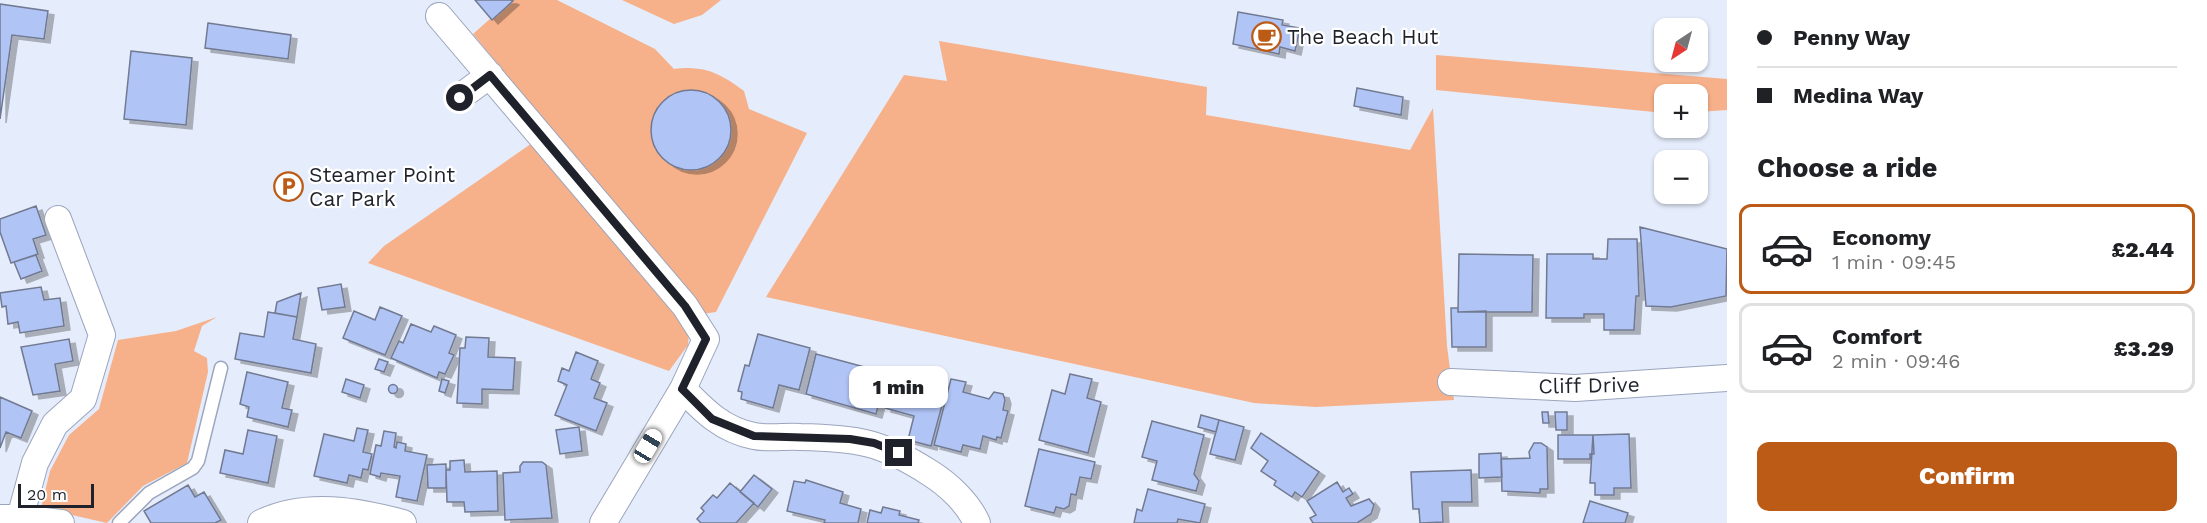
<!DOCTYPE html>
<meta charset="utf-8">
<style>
body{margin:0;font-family:"Work Sans",sans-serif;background:#f6f6f6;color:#202124;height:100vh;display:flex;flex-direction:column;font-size:22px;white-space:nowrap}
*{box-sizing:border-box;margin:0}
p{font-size:20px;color:#757577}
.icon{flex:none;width:33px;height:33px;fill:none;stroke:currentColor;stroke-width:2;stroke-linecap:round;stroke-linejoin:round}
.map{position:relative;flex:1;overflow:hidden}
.sheet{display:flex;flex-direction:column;background:#fff;width:480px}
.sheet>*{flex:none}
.guide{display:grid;align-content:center;height:132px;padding:0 30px;background:#fff}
.needle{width:39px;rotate:216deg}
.buttons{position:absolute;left:1654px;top:18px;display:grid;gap:12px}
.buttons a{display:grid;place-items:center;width:54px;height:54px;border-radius:12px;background:#fff;box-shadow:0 2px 4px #0004;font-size:30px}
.scale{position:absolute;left:18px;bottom:15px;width:76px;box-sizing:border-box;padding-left:6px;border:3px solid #1f222b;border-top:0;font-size:16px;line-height:21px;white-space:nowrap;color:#1f222b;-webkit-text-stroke:4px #fff;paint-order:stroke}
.end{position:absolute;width:27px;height:27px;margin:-14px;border:8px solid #1f222b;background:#fff;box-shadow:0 0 0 3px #fff}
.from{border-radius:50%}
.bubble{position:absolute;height:42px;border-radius:12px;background:#fff;box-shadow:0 2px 4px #0004;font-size:20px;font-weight:800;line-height:42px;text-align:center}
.car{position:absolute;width:18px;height:36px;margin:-18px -9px;border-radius:8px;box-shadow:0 0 4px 2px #0007;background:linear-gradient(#fff 24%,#345 0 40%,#fff 0 76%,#345 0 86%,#fff 0)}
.guide b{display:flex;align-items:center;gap:21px;height:57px;font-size:22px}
.guide b+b{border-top:2px solid #e0e0e0}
.guide i{width:15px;height:15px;background:#202124}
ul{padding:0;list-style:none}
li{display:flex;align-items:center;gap:18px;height:90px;margin:0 12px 9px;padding:0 18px;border:3px solid #e0e0e0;border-radius:12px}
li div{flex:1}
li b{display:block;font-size:22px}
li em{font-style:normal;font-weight:800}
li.selected{border-color:#bb5b15}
li>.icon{width:54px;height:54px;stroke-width:1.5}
h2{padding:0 30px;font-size:27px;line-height:72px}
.action{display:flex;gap:12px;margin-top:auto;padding:12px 30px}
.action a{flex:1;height:69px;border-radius:12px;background:#bb5b15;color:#fff;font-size:24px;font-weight:800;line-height:69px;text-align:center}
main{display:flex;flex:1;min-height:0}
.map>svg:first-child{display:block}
.green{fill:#f6b18a}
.building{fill:#b1c4f6;stroke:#717a91;stroke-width:1.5;filter:url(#shadow)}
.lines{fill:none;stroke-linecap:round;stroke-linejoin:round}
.service-casing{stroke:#9ba5bd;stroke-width:15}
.minor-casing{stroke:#9ba5bd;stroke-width:28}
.service{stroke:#fff;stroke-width:12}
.minor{stroke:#fff;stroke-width:26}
.route{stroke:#1f222b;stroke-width:8}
.labels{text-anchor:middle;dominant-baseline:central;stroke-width:4.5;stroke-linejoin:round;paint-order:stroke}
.poi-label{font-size:21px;fill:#1f222b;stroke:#fff;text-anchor:start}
.street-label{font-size:21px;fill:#1f222b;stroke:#fff}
</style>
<main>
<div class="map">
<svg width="1727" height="523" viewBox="0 0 1727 523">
<defs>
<filter id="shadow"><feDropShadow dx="6" dy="4" stdDeviation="0" flood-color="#0004"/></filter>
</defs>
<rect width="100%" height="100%" fill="#e5ecfb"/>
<!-- green -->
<path class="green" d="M511,0H557L655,49L674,69C704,65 720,73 744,91L749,109L807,133L716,312L702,314L473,34Z
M622,0H721L702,15L674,24Z
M939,41L1207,87L1206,115L1410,150L1433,108L1447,346L1454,400L1316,407L1254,403L766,297L904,75L947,81Z
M1436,55L1727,79V110L1698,112V94H1665L1664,113L1436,90Z
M535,141L689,332L688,345L669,371L368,263L384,246Z
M217,317L202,326L194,351L207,358L208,372L187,463L143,486L107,523L41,508L50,471L69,435L99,409L118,340L176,331Z"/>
<!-- building -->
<path class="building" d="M475,0H511L513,1L492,20Z
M0,4L48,11L44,39L12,35L0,119Z
M1238,12L1283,20L1282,25L1300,28L1295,51L1280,47L1279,54L1233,44Z
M208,23L291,35L288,59L205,48Z
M131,51L192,58L186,125L124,119Z
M1357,88L1403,97L1401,115L1354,106Z
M651 130a40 40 0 1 1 80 0a40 40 0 1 1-80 0Z
M36,206L46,235L33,239L38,254L11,263L0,232V219Z
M1640,227L1727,249L1726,296L1671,307L1646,306Z
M1608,239H1637L1639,296H1636L1634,330H1604V314H1584V318H1546L1547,254H1593V259H1607Z
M1459,254L1533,255L1532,312H1458Z
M36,255L42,271L21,279L14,262Z
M341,284L345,307L322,310L318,288Z
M41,287L44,300L60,298L64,326L20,333L18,322L8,324L6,306L2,307L0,293Z
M301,293L297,317L275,313L277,302Z
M380,307L402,316L385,355L343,338L354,311L375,320Z
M1451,308H1458V312L1486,311V347H1452Z
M268,312L297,317L293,339L316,344L311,373L235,359L240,333L264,337Z
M411,324L431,332L434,326L456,335L449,353L454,355L445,374L439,372L437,378L391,358L399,341L403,343Z
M758,334L810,348L799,390L779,385L773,408L741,399L742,392L738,391L745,365L749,366Z
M466,337L489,338L488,357L515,358L513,390L482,389V404L457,403L460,348H465Z
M69,339L73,361L55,364L60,391L33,395L21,347Z
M576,352L598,361L591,379L600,383L594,398L607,403L596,431L555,415L567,385L558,381L562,368L569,371Z
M816,354L887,373L876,414L806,394Z
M379,359L388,362L384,372L375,369Z
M247,372L288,382L282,408L292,410L288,427L247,417L249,407L240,404Z
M894,374L922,382L920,388L945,394L931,446L908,440L914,416L885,408Z
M1070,374L1092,379L1087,398L1101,402L1088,453L1039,440L1052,390L1065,394Z
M346,379L364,385L360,398L342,392Z
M442,379L449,381L445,393L439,391Z
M951,379L966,382L963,392L989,399L994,392L1003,394L1005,400L1003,410L1008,411L1001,438L997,437L996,440L983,436L980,449L963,445L961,452L934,445Z
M388.5 389a4.5 4.5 0 1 1 9 0a4.5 4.5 0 1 1-9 0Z
M0,397L32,411L21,438L6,432L0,448Z
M1542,412H1548L1549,423H1543Z
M1555,412H1567V430H1556Z
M1201,415L1219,420L1216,432L1198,427Z
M1219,420L1244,427L1235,460L1210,454Z
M1152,421L1204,435L1194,474L1199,481L1196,491L1152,480L1157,461L1142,457Z
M579,427L582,451L560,454L556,430Z
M357,428L368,430L363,452L372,454L368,470L363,469L361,478L349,475L347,483L314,476L324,434L354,441Z
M248,430L277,436L268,483L220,473L225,450L243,454Z
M384,431L396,433L394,447L396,448L397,442L406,444L405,451L427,455L417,501L396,497L400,476L381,473L380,477L370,474L376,445L381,446Z
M1261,433L1319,472L1302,497L1295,492L1292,497L1274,485L1276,481L1261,471L1268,461L1251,448Z
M1629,434L1631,488H1614V495H1595V483H1590L1593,435Z
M1558,435H1593L1594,454H1590V459H1558Z
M1534,443H1541L1547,447L1548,489H1540V493L1502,491L1501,459L1530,458L1529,452Z
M1039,449L1095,462L1091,479L1080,477L1076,495L1071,494L1069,506L1064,509L1056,507L1054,513L1025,506Z
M1501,453L1502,477L1479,478V454Z
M464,460L465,472L497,471L498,511L465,512L464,502H447L446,470H450V461Z
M523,462H542L546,465L552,518L505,520L503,473L520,472V466Z
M446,464V488H428L427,465Z
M1471,470L1472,502H1442L1443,522L1420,523L1419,509H1413L1411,472Z
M754,475L772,489L758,507L740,492Z
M806,480L843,492L840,503L861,509L858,523H824L825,520L787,511L794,481L805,483Z
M1337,482L1343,492L1349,488L1353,494L1346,498L1351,506L1369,499L1374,505L1371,514L1357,523H1313L1310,518L1316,515L1307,501Z
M730,483L754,503L736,523H701L697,519L704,511L701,508L713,495L717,498Z
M188,485L195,497L204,492L221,520L215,523H151L144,511Z
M1148,489L1205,504L1200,523L1178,519L1177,523H1134L1137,509L1142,511Z
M1590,501L1628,513L1625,523H1583Z
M883,507L900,511L899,515L919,520L918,523H867L870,510L881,513Z"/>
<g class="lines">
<defs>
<path id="service" d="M119,523L149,493L193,468L198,461L221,368"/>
<path id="minor" d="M439,16L685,306L706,339L683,389L603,523
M460,97L490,75
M1451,382L1575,388L1727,378
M683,389C704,411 723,430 754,436C768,439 786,436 800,437C857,438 882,442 930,473C949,485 968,503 977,523
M0,518H20L61,523
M20,518L35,463L55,424L83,399L102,335L58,219
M261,523C306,501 358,511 403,523"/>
</defs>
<!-- service casing -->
<use href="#service" class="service-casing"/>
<!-- minor casing -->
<use href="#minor" class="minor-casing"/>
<!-- service -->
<use href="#service" class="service"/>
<!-- minor -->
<use href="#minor" class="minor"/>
</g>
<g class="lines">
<!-- route -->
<path class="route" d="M460,98L490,75L685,306L706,339L682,389L712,419L754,436L850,439L874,443L899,453"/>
</g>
<!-- icons -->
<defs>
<symbol id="cafe-ring" viewBox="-11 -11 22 22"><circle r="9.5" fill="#fff" stroke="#bb5b15" stroke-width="1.5"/><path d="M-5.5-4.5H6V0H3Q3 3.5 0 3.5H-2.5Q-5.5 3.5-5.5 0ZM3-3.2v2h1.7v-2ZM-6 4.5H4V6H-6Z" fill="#bb5b15"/></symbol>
<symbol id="parking-ring" viewBox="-11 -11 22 22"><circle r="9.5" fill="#fff" stroke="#bb5b15" stroke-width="1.5"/><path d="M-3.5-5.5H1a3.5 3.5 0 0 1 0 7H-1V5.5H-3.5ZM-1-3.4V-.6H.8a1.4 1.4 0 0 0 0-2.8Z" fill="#bb5b15"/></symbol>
</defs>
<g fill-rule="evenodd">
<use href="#cafe-ring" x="1250" y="20" width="33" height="33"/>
<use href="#parking-ring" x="272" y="170" width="33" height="33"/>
</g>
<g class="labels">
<!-- poi labels -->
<g class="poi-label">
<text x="1287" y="36">The Beach Hut</text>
<text x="309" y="174">Steamer Point<tspan x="309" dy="24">Car Park</tspan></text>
</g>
<!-- street labels -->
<g class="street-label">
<text transform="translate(1589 385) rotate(-1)">Cliff Drive</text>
</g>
</g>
</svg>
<div class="buttons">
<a><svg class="needle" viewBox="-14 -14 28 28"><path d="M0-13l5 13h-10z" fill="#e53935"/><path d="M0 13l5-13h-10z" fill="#757577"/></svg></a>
<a>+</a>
<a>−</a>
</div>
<div class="scale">20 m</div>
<i class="end from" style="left:460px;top:98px"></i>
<i class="end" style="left:899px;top:453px"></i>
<div class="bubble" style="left:849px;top:366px;width:99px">1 min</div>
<i class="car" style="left:648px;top:446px;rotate:31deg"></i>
</div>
<section class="sheet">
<div class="guide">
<b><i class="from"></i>Penny Way</b>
<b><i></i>Medina Way</b>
</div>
<h2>Choose a ride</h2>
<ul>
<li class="selected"><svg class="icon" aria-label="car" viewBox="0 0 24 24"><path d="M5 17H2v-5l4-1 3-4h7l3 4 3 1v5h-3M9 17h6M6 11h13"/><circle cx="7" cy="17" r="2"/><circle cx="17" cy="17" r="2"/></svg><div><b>Economy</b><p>1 min · 09:45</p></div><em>£2.44</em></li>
<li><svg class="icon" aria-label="car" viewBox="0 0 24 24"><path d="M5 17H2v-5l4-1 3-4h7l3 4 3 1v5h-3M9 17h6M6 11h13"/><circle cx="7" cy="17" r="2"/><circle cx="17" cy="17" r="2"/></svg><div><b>Comfort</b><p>2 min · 09:46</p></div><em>£3.29</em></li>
</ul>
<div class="action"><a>Confirm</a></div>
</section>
</main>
